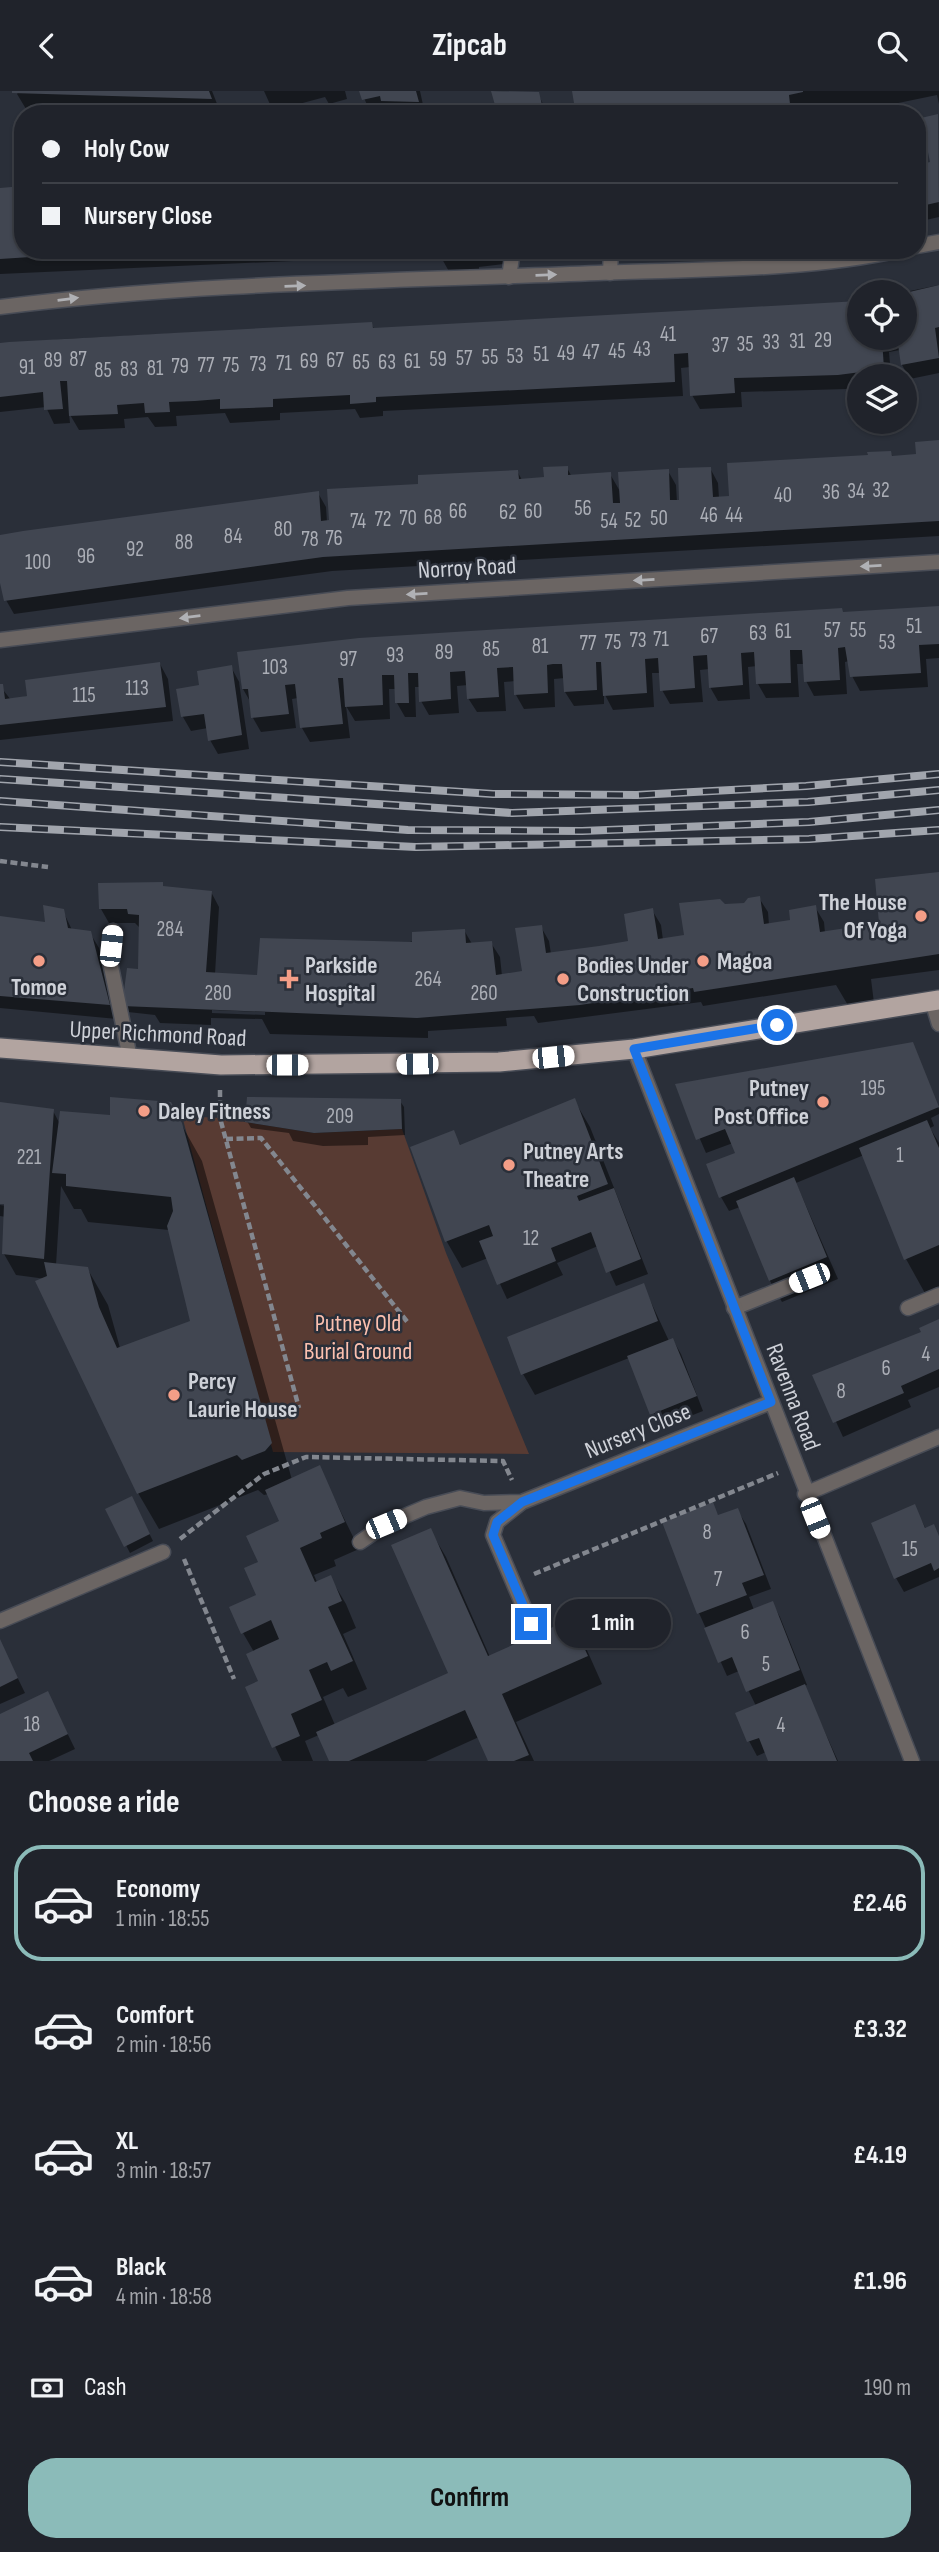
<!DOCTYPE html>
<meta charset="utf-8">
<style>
body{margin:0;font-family:"Sofia Sans Condensed",sans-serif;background:#282b33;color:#f1f3f6;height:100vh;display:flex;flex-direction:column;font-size:26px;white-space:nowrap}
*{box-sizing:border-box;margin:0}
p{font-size:23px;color:#a2a4a9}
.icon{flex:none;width:38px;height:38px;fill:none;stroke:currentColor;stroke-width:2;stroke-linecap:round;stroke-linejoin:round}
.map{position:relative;height:1670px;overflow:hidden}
.panel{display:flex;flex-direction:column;background:#20232b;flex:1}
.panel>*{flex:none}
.guide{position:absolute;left:14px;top:14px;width:912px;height:154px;border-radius:28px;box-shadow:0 2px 5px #0004,0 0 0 2px #3d4047;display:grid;align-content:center;height:154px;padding:0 28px;background:#20232b}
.fabs{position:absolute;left:847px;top:189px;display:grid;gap:14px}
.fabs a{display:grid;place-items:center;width:70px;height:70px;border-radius:50%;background:#20232b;box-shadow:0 2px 5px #0004,0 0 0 2px #3d4047;font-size:35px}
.end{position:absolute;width:32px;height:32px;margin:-16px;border:9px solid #1a73e8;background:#fff;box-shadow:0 0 0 4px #fff}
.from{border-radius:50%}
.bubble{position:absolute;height:49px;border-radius:24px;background:#20232b;box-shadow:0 2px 5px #0004,0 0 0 2px #3d4047;font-size:23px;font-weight:700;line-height:49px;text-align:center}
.car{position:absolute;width:21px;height:42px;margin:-21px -10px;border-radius:9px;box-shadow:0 0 5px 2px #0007;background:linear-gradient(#fff 24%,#345 0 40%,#fff 0 76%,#345 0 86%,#fff 0)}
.guide b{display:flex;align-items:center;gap:24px;height:66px;font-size:26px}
.guide b+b{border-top:2px solid #3d4047}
.guide i{width:18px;height:18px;background:#f1f3f6}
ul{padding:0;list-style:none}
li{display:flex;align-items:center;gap:21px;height:116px;margin:0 14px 10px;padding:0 14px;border:4px solid transparent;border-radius:28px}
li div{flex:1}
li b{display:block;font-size:26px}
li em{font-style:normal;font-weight:700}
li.on{border-color:#8bbbb9}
li>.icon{width:63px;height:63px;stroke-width:1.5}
h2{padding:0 28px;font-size:32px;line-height:84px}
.pay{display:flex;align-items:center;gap:18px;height:77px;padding:0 28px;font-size:26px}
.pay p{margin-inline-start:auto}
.button{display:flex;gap:14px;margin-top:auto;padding:14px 28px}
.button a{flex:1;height:80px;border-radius:28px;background:#8bbbb9;color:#111;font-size:28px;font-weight:700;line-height:80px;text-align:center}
header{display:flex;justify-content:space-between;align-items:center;height:91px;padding:0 28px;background:#20232b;font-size:32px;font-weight:700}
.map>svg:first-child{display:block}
.green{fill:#583b33}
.shadow{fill:#0007;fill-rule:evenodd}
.building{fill:#414651}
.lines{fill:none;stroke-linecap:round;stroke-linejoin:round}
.service-casing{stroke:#484c56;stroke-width:17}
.minor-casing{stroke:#484c56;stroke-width:17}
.trunk-casing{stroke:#484c56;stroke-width:22}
.path{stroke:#83878f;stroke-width:4.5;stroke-dasharray:7 3.5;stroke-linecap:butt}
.service{stroke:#6b6563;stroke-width:14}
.minor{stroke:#6b6563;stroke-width:14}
.trunk{stroke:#b2a4a0;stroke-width:19}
.rail-casing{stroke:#a1a5ad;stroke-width:8}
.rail{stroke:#2a2f39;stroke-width:5;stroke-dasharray:16;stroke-linecap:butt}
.oneway{fill:#b0b1b5}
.route{stroke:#1a73e8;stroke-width:9}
.poi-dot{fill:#f49e87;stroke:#2a2f39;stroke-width:2.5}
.labels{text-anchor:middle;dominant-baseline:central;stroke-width:5;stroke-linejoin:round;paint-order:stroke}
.number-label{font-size:21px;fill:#abaeb6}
.street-label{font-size:24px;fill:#ced1d8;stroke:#2a2f39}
.poi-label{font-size:24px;font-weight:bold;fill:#ced1d8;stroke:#2a2f39;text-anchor:start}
.park-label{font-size:24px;fill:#fcc0af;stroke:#2a2f39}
</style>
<header><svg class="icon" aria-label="back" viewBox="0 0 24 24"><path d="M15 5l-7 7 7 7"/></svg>Zipcab<svg class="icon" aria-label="search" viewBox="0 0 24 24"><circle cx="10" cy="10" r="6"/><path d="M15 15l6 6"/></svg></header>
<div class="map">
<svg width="939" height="1670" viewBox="0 0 939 1670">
<rect width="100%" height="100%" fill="#2a2f39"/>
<!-- green -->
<path class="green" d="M182,1025L220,1027L314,1042L402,1038L446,1162L529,1363L273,1361Z"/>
<!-- shadow -->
<path class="shadow" d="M19,0H212L221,23H29L17,3Z
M264,0H345L347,8L329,13L325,6L273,20Z
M361,0H420L425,23H390L388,19L371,23Z
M493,0L538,3L548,23H502Z
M573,0H939V13L937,4L845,23H582Z
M937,25L939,126L917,131V56L923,75L932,73Z
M0,101L23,159H427V164L0,183Z
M437,159H618L567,170L562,160L519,165L520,171L479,176V180L451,184Z
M939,194V282L910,288L902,274L900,259L889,261L891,285H859V296L847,298L741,301L742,316L700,318L692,304L690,276L681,277L683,305L383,320V325L360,327L355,318L280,322V329L230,332L225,322L176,325L177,335L155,336L148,326L124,328L125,337L79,339L69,322L70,332L54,333L46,316L0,321V254L64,248L371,233L375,239L835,216L859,211V247H905V201Z
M939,351V445L332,480L14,523L6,509L0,485V446L318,402L326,416L327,431L420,394L517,380L522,389L546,388L567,377L572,386L610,383L621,402L668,380L676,394L677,411L681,410L710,377L718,392L719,407H731L869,366L890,361L893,366L918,365Z
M939,517V567L926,568L928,596L860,600L852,585L849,570L845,571L847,603L814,605L806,590L805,573H797L799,606L766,607L758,593L757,575L748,576L750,608L718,610L710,596L709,578L700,579L703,611L670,613L662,599L661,582H652L654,616L613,619L604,602V613L574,615L565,601V587L554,588L555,616L524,618L516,604L515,590L504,591L506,620L477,621L468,607V594L457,595L459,622L429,624L421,610L420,596H415L416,626H405L397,612L396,598H389L390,628L355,630L346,615L350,647L310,651L302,637L298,607L292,608L296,637L261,641L253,627L251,612L239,591L249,658L218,663L210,649L208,637L191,640L183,626L178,599L201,595L231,576L243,598L844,523Z
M160,573L168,588L173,630L0,649V595L11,609Z
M939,782V879L871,888L874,912L849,916L836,894L703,915L701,911L538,932L534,925L506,927L507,935L428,940V947L270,943L262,928L211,927V934L160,932L155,924L128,921L124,915L139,880L140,837L135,832H109L101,818L162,793L164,797L211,801L219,816L215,883L256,885L464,839L472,853L491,852L500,866L502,885L525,890L541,836L549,850L551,863L630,852L652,819L661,834L663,849L686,845L725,815L745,814L759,807L768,821L769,834L792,830L815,816L824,831L825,842L881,833ZM212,919L265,921V924L212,922Z
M63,820L72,839L90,842L99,857L117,928L0,917V857L47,833Z
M916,960L939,1018V1023L931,1027L934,1035L930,1037L939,1052V1199L926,1204L906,1168L864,1064L796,1092L838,1188L782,1211L770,1190L740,1116L729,1120L721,1106L738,1063L733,1052L706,1062L677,995Z
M574,1009L590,1036L648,1183L616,1195L598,1155L557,1172L563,1184L507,1208L488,1167L462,1177L447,1151L413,1057L453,1041L461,1055Z
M400,1010L404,1016L405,1044L368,1046V1054L323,1055L293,1050L289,1042L251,1037L247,1030Z
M0,1013L53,1020L60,1033L112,1026L170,1013L202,1070L292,1389L319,1376L359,1458L334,1469L336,1475L314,1484L317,1491L330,1486L346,1513L356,1537L343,1543L367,1598L348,1606L343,1597L323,1606L335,1634L450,1583L430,1439L446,1466L490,1566L571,1530L586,1557L602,1593L516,1631L534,1670H490L479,1646L426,1670H331L319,1644L305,1650L313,1670H282L247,1597L260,1591L254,1561L243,1542L258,1505L260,1472L281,1431L268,1403L264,1404L258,1399L159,1438L138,1402L46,1188L16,1184L4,1163L6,1126L0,1125V1114L13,1116L0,1111ZM61,1095L74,1118H81L88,1131L169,1139L193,1231L120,1257L108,1214L87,1177L56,1174Z
M643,1194L669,1250L673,1249L681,1263L703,1320L660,1337L629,1267L535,1304L523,1283Z
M939,1230V1296L908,1309L911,1316L843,1346L815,1285L923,1242Z
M135,1414L153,1450L130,1462L108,1419Z
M712,1414L719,1426L737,1419L746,1433L771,1498L749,1506L754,1519L772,1512L780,1526L807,1594L804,1595L838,1670H770L766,1661L757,1665L749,1650L756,1615L739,1580L727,1585L699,1522Z
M914,1415L926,1438L939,1445V1486L904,1501L896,1487Z
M0,1551L25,1602L0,1613Z
M55,1617L75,1658L49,1670H0V1625Z"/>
<!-- building -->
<path class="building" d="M12,0H209L212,8L12,2Z
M359,0H416L419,11L381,10L380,5L362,9Z
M491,0L539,1L542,14H495Z
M572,0H803V1L789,4L791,22L574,12Z
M938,23L939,111L917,116V74L930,71L921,27Z
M23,95V159L108,161L0,168V97Z
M939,194V236L935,237L939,267L901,274L897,247H905V202Z
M859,210V247H882L884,278L838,284L734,287L735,302L690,305L688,262L674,263L675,291L376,306V311L350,313V304L273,308V316L220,318V308L195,310L169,311L170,321L145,322L144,312L117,314L118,323L69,325L67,290H60L63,318L44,319L43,301L0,306V252L9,251L372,231L373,237Z
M939,349V430L323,466L4,510L0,492V444L23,440L319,400L321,430L329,429L327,398L418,393V384L518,379L519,388L544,386L543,376L568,375V384L611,381L613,412H620L618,381L669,378L670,409H679L678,377L711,376L713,406L729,405L727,372L868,364L867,361L891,360L892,365L916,363L915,351Z
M939,515V553L919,554L921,582L850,586L845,556L838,557L840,589L804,591L802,559H790L791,592L756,593L754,561L741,562L743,594L709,597L707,564L693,565L695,597L660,600L658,567L645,568L647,602L603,605L601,571H596L597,599L564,601L562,573H553L547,574L548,602L514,604L513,576L497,577L499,606L467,608L465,580L450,581L451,608L419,611L418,582H408L409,612H395L394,584H382L383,614L345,616L343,587H338L343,633L300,637L295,593L285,594L289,623L251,627L248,598H242L237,561L359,547L842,517L843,521Z
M160,571L166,616L0,634V593H3L5,608L27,605L25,589Z
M232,574L242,644L208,650L204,623L181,626L176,598L199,594L197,580Z
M939,781V863L694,901L693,897L580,914L417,927L122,915L127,877L138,878L139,824L128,823L127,818H99L98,792L163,791V795L212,800L206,881L257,884L260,847L412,851V841L465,838L466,852L492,850L496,884L522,880L515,837L542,834L546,862L599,855L628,850L624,823L653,817L658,848L684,844L679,812L720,808L725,813L744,812L748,807L760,805L764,833L790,829L789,819L816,814L820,841L879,832L875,788Z
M43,814L64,818L68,837L91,840L110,914L0,905V825L45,831Z
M913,951L939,1016L719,1107L706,1073L735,1062L725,1038L696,1049L675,993Z
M110,1006L171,1011L182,1032L272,1352L265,1360L242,1369L237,1364L137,1403L35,1190L47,1185L44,1171L88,1176L99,1216L117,1257L190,1230L167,1135L173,1120L171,1106L66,1095V1083L52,1082L60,1020L110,1024Z
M247,1006L401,1008L402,1038L314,1042L245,1031Z
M575,1007L608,1093L577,1105L579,1110L614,1097L641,1168L606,1182L591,1141L551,1157L556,1170L497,1194L479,1150L493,1145L489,1134L445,1151L410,1056L454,1039L460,1054Z
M0,1011L54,1018L44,1168L2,1163L4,1113H0Z
M927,1029L939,1057V1154L904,1169L859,1057Z
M794,1086L827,1166L769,1190L736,1110Z
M644,1192L658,1230L521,1284L507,1246Z
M939,1228V1278L901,1295L904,1302L833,1332L812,1284L921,1241L919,1237Z
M673,1247L697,1305L650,1324L627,1265Z
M320,1374L345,1431L320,1442L322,1447L300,1457L315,1491L331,1484L342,1510L328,1516L353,1570L331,1580L327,1571L309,1579L322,1609L291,1623L300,1645L272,1657L245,1596L258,1590L246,1563L279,1548L271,1529L241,1543L229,1516L256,1504L244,1477L258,1471L246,1445L279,1430L265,1399Z
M132,1405L150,1443L124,1456L105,1418Z
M713,1411L718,1424L738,1417L764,1484L742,1492L747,1504L697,1523L662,1431Z
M915,1413L925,1437L934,1433L939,1445V1477L934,1480L931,1472L894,1488L871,1432Z
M431,1437L488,1565L571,1528L588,1565L502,1603L529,1664L514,1670H488L465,1619L349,1670H329L316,1641L448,1582L391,1454Z
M773,1510L800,1579L746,1601L732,1566L718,1572L704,1537Z
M0,1548L18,1587L0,1596Z
M805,1593L837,1670H768L759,1647L747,1651L735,1622Z
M48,1600L68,1643L29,1662L33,1670H0V1623Z"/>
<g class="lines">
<defs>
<path id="service" d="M610,182L611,159
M509,186L513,159
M113,840L110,871L130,967
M734,1217L809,1187
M908,1217L939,1204
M0,1530L163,1461"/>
<path id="minor" d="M917,155L939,151
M0,216C198,191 399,190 598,182C694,178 807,180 900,159
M0,549L348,507L939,471
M932,910L939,933
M634,958L912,1670
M805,1403L939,1346
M360,1451L386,1433L426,1416L460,1407L484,1412L522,1411
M531,1533L493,1444L497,1431L522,1411L771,1311"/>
<path id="trunk" d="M0,957L221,974L499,971L634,958L939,909"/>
</defs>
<!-- service casing -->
<use href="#service" class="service-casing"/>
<!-- minor casing -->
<use href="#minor" class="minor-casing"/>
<!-- trunk casing -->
<use href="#trunk" class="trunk-casing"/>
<!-- path -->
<path class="path" d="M0,770L48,776
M220,999V1027L299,1317
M226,1048L261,1047L409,1233
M180,1448L264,1383L306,1366L503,1370L512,1389
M184,1468L234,1588
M534,1483L778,1382"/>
<!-- service -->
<use href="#service" class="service"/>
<!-- minor -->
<use href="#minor" class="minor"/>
<!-- trunk -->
<use href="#trunk" class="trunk"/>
<defs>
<path id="rail" d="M0,671L493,703L637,704L806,695L939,683
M0,688L512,722L808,711L939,699
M0,710L408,739L582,740L809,731L939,719
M0,736L416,756L809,748L939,739"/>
</defs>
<!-- rail casing -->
<use href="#rail" class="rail-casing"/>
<!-- rail -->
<use href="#rail" class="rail"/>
</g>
<!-- one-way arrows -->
<defs><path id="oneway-solid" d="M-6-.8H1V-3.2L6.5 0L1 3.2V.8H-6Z" transform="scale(1.75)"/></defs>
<g class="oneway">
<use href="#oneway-solid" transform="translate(546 184) rotate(-2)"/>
<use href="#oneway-solid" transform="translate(295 195) rotate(-2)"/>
<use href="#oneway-solid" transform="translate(68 208) rotate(-7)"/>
<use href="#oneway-solid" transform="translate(871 475) rotate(177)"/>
<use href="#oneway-solid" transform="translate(644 489) rotate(177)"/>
<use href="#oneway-solid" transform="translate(417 503) rotate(177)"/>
<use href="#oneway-solid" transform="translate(190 526) rotate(173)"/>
</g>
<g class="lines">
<!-- route -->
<path class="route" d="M531,1533L493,1444L497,1431L522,1411L771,1311L634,958L777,934"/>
</g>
<!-- markers -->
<g class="poi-dot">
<circle cx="921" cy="825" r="7"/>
<circle cx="39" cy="870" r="7"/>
<circle cx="703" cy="870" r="7"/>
<path d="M285.5 877.5h7v7h7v7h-7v7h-7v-7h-7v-7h7z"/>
<circle cx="563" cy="888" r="7"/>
<circle cx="823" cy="1011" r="7"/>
<circle cx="144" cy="1020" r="7"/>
<circle cx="509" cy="1074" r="7"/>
<circle cx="174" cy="1304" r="7"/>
</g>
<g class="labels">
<!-- number labels -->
<g class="number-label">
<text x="668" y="243">41</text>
<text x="823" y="249">29</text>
<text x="797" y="250">31</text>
<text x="771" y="251">33</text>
<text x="745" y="253">35</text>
<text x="720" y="254">37</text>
<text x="642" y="258">43</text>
<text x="617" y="260">45</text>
<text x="591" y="261">47</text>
<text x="566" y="262">49</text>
<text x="541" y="263">51</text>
<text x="515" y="265">53</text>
<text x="490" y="266">55</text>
<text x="464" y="267">57</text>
<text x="78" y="268">87</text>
<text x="438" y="268">59</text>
<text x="53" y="269">89</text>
<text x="335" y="269">67</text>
<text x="309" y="270">69</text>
<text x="412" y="270">61</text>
<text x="361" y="271">65</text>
<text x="387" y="271">63</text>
<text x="284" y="272">71</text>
<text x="258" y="273">73</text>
<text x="206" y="274">77</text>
<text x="231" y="274">75</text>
<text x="180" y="275">79</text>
<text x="27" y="276">91</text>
<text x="155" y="277">81</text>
<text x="129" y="278">83</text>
<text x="103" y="279">85</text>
<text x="881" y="399">32</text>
<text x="856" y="400">34</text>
<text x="831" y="401">36</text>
<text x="783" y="404">40</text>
<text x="583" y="417">56</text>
<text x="458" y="420">66</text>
<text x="533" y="420">60</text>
<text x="508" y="421">62</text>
<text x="709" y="424">46</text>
<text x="734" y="424">44</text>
<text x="433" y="426">68</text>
<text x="408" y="427">70</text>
<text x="659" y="427">50</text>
<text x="383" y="428">72</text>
<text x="633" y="429">52</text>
<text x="358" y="430">74</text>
<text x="609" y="430">54</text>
<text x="283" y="438">80</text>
<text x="233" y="445">84</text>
<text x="334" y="447">76</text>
<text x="310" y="448">78</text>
<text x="184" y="451">88</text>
<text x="135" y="458">92</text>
<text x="86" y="465">96</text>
<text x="38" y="471">100</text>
<text x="914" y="535">51</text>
<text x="832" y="539">57</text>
<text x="858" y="539">55</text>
<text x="783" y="540">61</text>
<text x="758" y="542">63</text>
<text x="709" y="545">67</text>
<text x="661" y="548">71</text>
<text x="638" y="549">73</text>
<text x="613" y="551">75</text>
<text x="887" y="551">53</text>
<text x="588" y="552">77</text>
<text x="540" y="555">81</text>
<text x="491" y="558">85</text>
<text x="444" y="561">89</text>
<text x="395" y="564">93</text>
<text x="348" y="568">97</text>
<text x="275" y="576">103</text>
<text x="137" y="597">113</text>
<text x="84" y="604">115</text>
<text x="170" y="838">284</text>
<text x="428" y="888">264</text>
<text x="218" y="902">280</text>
<text x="484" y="902">260</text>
<text x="873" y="997">195</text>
<text x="340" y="1025">209</text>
<text x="900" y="1064">1</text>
<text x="29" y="1066">221</text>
<text x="531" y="1147">12</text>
<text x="926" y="1263">4</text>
<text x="886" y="1277">6</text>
<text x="841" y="1300">8</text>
<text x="707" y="1441">8</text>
<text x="910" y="1458">15</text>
<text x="718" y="1488">7</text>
<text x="745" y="1541">6</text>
<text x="766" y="1573">5</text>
<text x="32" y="1633">18</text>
<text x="781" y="1634">4</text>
</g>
<!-- street labels -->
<g class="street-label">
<text transform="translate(467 477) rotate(-3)">Norroy Road</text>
<text transform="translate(158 943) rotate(3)">Upper Richmond Road</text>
<text transform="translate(793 1306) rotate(69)">Ravenna Road</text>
<text transform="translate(638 1340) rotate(-22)">Nursery Close</text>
</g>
<!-- poi labels -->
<g class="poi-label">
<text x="907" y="811" text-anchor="end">The House<tspan x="907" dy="28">Of Yoga</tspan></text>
<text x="717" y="870">Magoa</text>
<text x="305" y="874">Parkside<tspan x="305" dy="28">Hospital</tspan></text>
<text x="577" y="874">Bodies Under<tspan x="577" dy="28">Construction</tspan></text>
<text x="39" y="896" text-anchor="middle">Tomoe</text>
<text x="809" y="997" text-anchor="end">Putney<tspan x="809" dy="28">Post Office</tspan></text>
<text x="158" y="1020">Daley Fitness</text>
<text x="523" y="1060">Putney Arts<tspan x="523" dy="28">Theatre</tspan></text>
<text x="188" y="1290">Percy<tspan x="188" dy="28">Laurie House</tspan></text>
</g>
<!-- park labels -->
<g class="park-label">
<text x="358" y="1232">Putney Old<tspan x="358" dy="28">Burial Ground</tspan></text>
</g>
</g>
</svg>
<div class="fabs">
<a><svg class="icon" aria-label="locate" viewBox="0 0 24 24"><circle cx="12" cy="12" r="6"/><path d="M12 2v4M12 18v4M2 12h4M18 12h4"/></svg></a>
<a><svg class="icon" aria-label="layers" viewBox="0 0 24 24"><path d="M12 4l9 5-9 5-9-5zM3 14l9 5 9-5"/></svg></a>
</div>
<i class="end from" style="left:777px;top:934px"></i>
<i class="end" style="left:531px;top:1533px"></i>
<div class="bubble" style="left:555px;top:1508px;width:116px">1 min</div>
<i class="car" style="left:111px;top:855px;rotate:6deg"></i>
<i class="car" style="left:553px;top:966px;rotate:84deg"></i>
<i class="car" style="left:417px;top:973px;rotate:269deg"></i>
<i class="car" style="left:287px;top:974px;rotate:90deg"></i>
<i class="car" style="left:809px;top:1187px;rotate:248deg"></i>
<i class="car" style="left:815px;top:1427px;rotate:158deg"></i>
<i class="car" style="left:386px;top:1433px;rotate:67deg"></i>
<div class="guide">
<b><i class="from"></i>Holy Cow</b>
<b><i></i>Nursery Close</b>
</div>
</div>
<section class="panel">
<h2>Choose a ride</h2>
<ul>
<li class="on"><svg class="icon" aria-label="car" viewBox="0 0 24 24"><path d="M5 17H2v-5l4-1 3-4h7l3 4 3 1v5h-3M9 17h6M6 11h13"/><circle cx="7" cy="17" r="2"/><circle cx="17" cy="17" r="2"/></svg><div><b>Economy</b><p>1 min · 18:55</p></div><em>£2.46</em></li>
<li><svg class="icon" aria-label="car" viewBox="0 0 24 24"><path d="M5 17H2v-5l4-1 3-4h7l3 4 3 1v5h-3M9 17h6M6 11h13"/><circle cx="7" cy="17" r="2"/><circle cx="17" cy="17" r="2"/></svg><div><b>Comfort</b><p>2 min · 18:56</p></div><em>£3.32</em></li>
<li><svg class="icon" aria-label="car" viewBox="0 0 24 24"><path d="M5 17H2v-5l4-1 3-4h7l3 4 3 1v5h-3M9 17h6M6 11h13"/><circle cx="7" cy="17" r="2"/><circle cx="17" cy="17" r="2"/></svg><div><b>XL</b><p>3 min · 18:57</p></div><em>£4.19</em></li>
<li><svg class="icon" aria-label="car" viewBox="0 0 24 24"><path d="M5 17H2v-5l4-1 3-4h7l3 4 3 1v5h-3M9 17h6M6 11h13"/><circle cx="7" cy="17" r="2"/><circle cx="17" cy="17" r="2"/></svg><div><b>Black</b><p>4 min · 18:58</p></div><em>£1.96</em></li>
</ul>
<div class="pay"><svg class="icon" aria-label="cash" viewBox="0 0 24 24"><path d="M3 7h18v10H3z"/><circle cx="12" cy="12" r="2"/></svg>Cash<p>190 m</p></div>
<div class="button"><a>Confirm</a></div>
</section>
